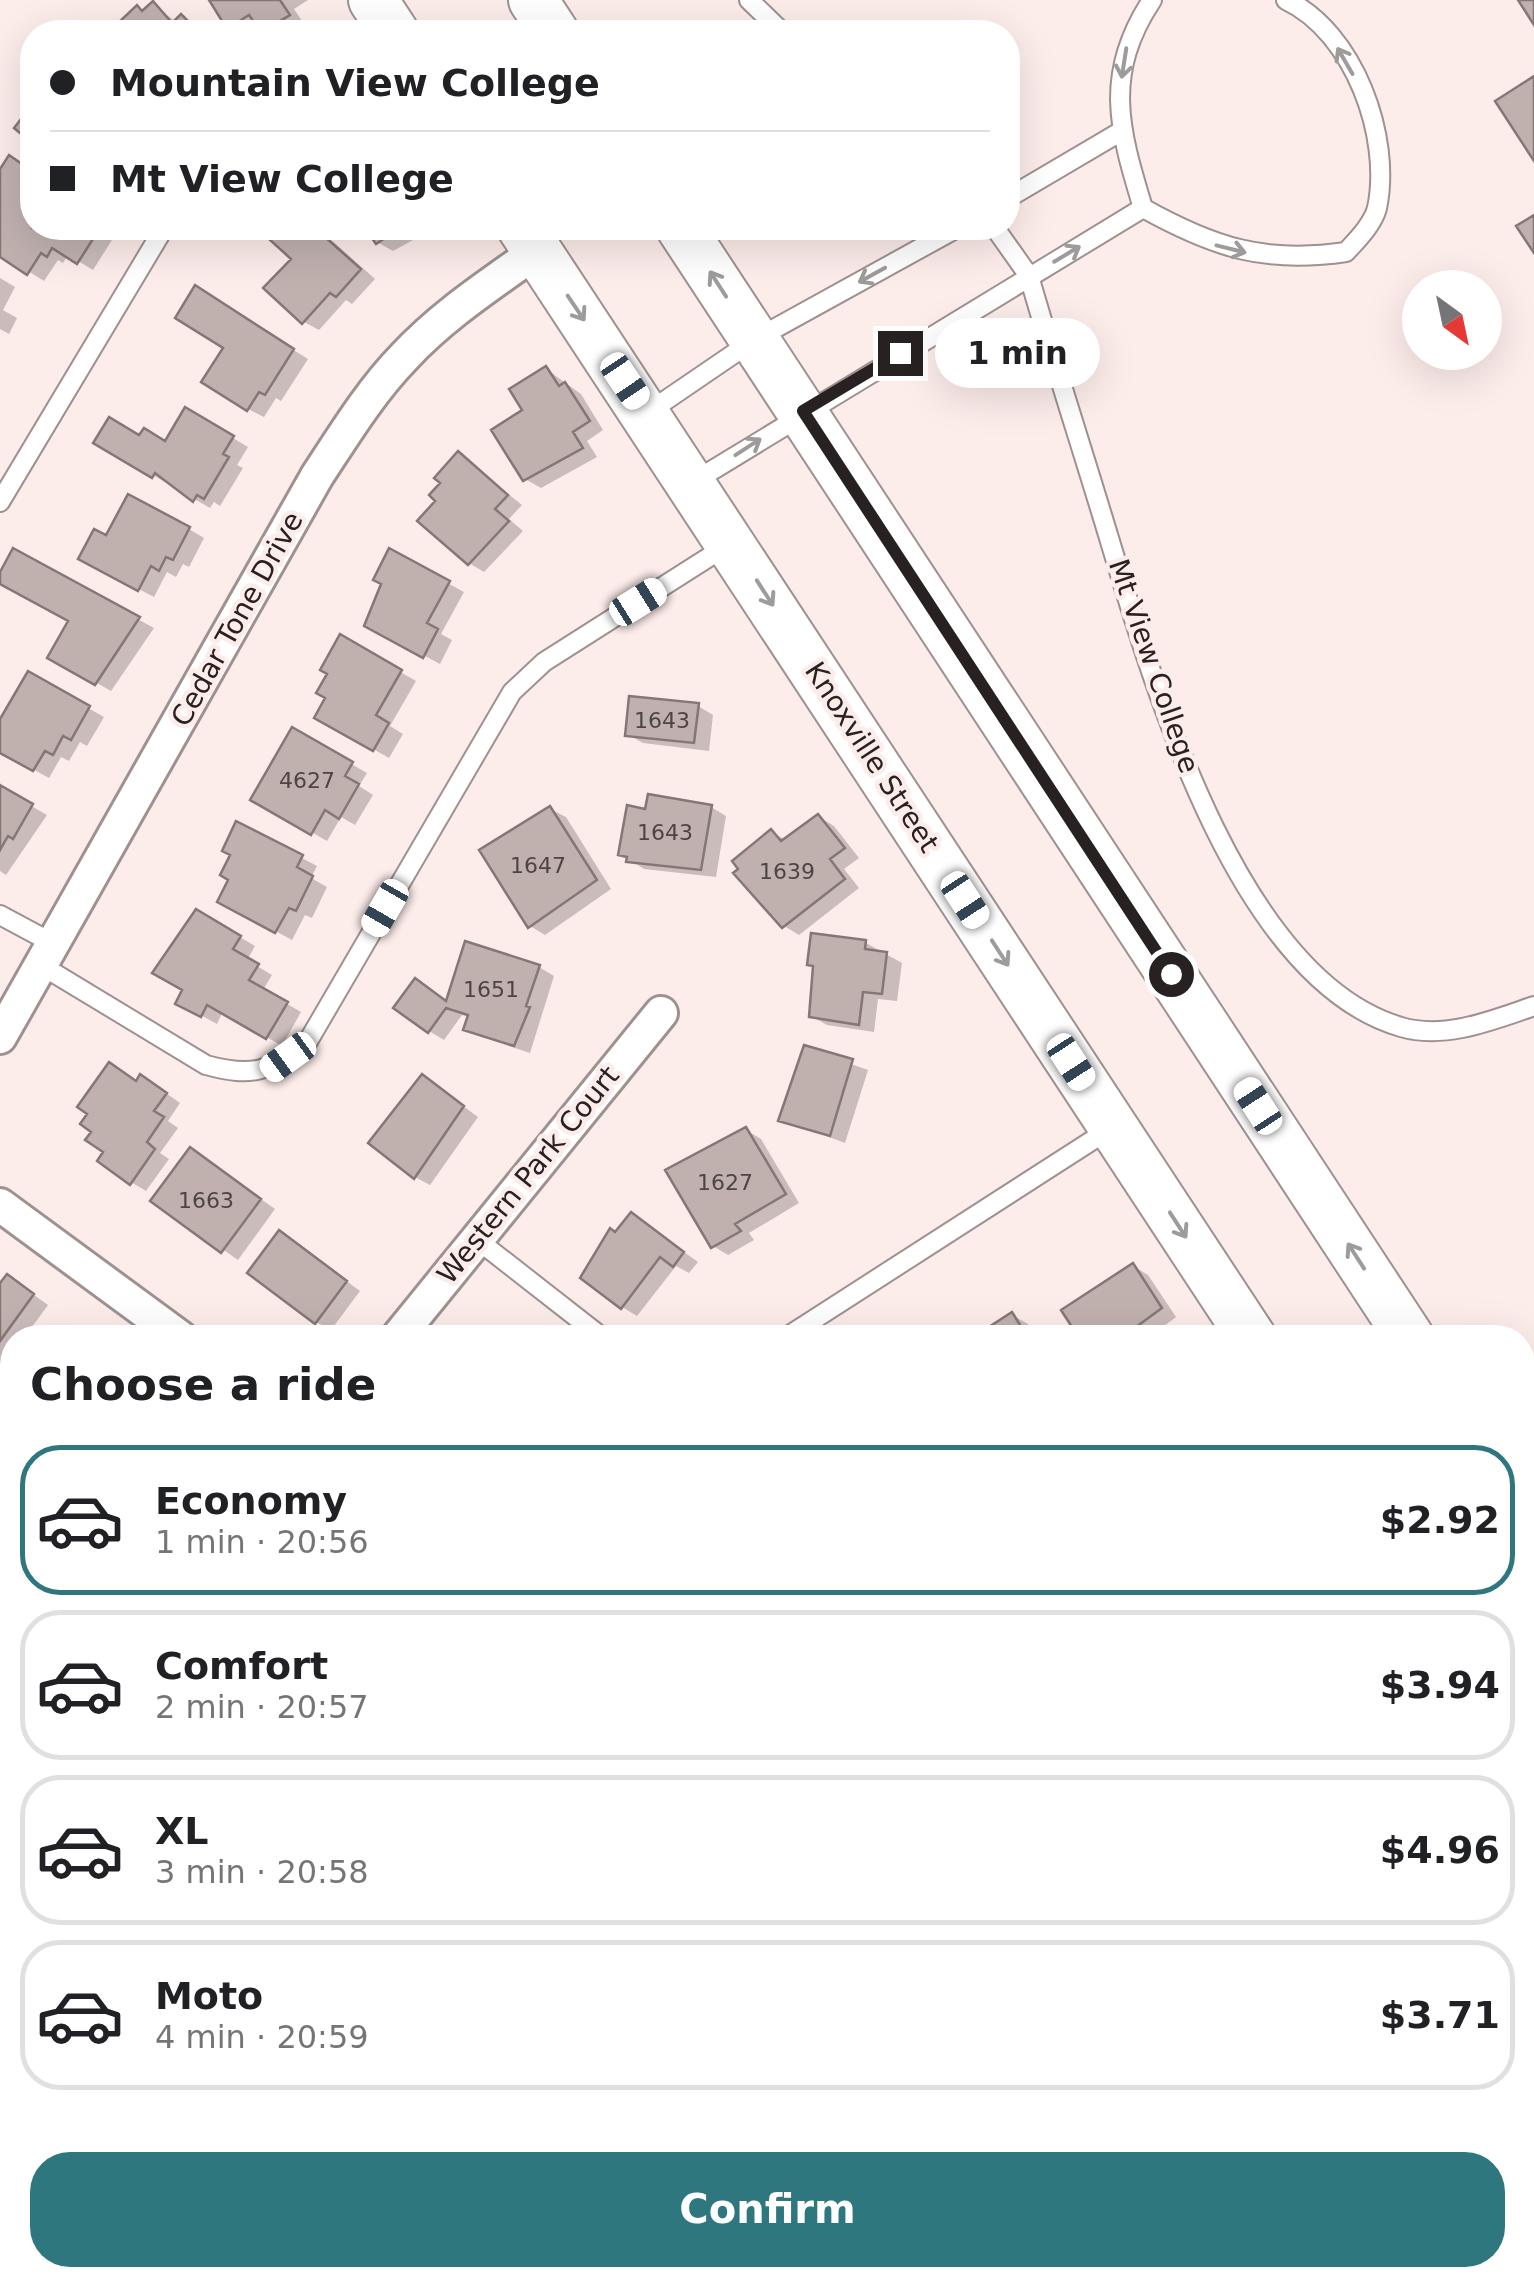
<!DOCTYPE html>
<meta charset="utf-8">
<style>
body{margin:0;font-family:"DejaVu Sans",sans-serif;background:#f2f2f2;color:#202124;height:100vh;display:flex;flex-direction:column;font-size:38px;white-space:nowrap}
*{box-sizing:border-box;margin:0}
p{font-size:32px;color:#757577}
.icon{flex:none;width:55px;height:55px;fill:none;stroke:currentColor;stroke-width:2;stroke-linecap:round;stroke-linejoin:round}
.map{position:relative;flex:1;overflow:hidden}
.panel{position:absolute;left:0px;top:1325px;width:1535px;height:962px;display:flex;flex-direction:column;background:#fff;border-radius:40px 40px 0 0;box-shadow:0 10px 40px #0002}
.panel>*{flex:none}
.guide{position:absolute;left:20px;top:20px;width:1000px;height:220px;border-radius:40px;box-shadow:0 10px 40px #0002;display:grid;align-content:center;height:220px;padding:0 30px;background:#fff}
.needle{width:65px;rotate:147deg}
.controls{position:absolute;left:1402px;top:270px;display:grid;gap:20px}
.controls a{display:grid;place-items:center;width:100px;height:100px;border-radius:50%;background:#fff;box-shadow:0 10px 40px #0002;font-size:50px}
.end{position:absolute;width:45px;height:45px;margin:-22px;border:12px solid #272121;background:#fff;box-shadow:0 0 0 5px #fff}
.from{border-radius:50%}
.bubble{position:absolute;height:70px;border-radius:35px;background:#fff;box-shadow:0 10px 40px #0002;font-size:32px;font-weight:600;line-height:70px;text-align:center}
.car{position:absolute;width:30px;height:60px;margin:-30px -15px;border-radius:12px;box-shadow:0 0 8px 2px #0007;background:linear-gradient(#fff 24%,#345 0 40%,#fff 0 76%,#345 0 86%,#fff 0)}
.guide b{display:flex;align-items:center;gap:35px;height:95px;font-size:38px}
.guide b+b{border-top:2px solid #e0e0e0}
.guide i{width:25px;height:25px;background:#202124}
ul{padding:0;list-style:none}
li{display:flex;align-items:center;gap:30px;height:150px;margin:0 20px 15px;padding:0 10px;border:5px solid #e0e0e0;border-radius:40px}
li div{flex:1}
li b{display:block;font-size:38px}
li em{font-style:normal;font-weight:600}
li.current{border-color:#2e777e}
li>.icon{width:90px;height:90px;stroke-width:1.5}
h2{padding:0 30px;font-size:45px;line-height:120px}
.cta{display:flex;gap:20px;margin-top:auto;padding:20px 30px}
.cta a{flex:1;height:115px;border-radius:40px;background:#2e777e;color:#fff;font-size:40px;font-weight:600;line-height:115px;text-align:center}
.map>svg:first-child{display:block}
.shadow{fill:#0003}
.building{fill:#c0b1af;stroke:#857776;stroke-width:2.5}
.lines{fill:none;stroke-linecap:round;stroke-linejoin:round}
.lane-casing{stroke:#9f918f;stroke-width:22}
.street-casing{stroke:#9f918f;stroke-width:38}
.secondary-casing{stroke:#9f918f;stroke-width:52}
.path{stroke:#b8abaa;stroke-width:6;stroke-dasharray:10 5;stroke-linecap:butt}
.lane{stroke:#fff;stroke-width:18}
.street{stroke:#fff;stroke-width:32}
.secondary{stroke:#fff;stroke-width:48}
.oneway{stroke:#9e9b9b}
.route{stroke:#272121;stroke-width:12}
.labels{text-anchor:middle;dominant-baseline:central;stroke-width:9;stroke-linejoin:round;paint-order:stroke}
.number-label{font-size:22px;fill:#4d4544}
.street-label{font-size:28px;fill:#272121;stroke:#fcecea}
</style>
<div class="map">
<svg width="1534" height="2287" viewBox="0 0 1534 2287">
<rect width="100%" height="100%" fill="#fcecea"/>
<!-- shadow -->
<path class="shadow" d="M212,0H308L294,9L304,24L290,32H265L260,26L239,32L229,27Z
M153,4L176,22L182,17L203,32H123Z
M10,159L32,172V228L119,229L93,270L68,255L63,263L58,260L44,281L0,254V173Z
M260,228H318L375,279L352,304L346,300L319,330L304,322L294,258Z
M368,228H435L393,251L377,242Z
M0,278L15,287L3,310L17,318L9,334L0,329Z
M211,298L308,359L281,401L276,398L264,417L248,409Z
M546,369L581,394L603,430L587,441L597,457L541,488L525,479V410Z
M186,410L248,447L237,465L243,468L220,506L214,502L210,508L97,443L140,438L166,444Z
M459,454L522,505L509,519L523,531L484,572L469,563L438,500Z
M189,529L204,538L189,567L183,564L176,577L167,572L154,597L96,567L107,539Z
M14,552L154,628L111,691L51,657L71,621L0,581Z
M390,552L464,592L441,634L452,640L440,664L367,625Z
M341,638L416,681L390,726L403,734L389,758L317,717L329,698Z
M29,675L104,717L87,746L80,742L69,761L61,757L49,778L0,751V722Z
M698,706L713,715L709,751L643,743L627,734Z
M293,730L367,773L359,786L373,795L355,825L341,817L327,841L254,799Z
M0,788L47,815L6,875L0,871Z
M711,807L726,816L716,877L644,869L621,854L648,812Z
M550,809L566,817L611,889L545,935L530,926Z
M819,817L834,826L859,858L844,869L859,888L799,935L784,926L771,832L786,840Z
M238,824L317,866L311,878L327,887L312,918L305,915L292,940L220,901L231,879Z
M197,912L255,946L247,960L272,975L263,990L301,1012L282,1046L223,1011L217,1024L179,1003L185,990Z
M866,943L902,963L897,1001L878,999L874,1032L827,1025L811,1016Z
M539,967L554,976L530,1053L482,1037L466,1029L470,1017L462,1015L444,1040L429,1031L448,1003Z
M805,1048L868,1070L845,1143L781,1119Z
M423,1077L478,1117L430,1185L415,1177Z
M138,1083L156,1086L180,1103L168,1121L178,1128L160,1153L169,1159L146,1191L131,1182Z
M746,1130L761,1139L799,1203L749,1233L754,1240L728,1255L713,1246Z
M191,1150L275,1209L238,1260L154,1201Z
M632,1215L698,1262L689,1273L676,1266L637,1316L622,1307L616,1235Z
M294,1242L360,1291L331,1330L316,1322Z
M1133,1266L1148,1275L1176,1317L1148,1338H1082Z
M0,1287H23L48,1305L24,1338H12V1353L0,1370Z
M1012,1315L1028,1324L1036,1337L1042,1333L1049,1338H977Z
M0,1837L12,1846V1936L0,1929Z
M6,2249L12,2253V2275H32L40,2287H0V2253Z
M43,2275H121L103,2287H50Z
M376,2275H414L409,2280L412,2283L421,2275H478L489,2287H393Z"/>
<!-- building -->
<path class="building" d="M209,0H280L290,15L261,32L249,15L227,29Z
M1518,0H1534V25Z
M153,1L172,23L181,14L199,32H119L124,28L119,22L137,5L142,11Z
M1534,76V161L1495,101Z
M32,105V143L14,128Z
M9,155L32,171V228H100L77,264L52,248L47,257L41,253L27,275L0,257V169Z
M1534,215V253L1516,226Z
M257,228H315L361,269L336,297L330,293L302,324L263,288L291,259Z
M365,228H400L376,244Z
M195,285L294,349L265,395L259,392L247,411L201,382L223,348L175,318Z
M546,366L559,386L565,382L590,421L573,432L583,448L523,481L491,430L522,410L509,389Z
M185,407L234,436L223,454L229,457L204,499L197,495L193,502L155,473L152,478L93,443L109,417L139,435L144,428L165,441Z
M458,451L508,495L495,509L509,521L468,565L417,521L435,501L429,495L440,483L434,478Z
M128,494L190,527L173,560L166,557L159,571L151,566L138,591L78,559L94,529L106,535Z
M13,548L140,617L95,685L47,658L68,621L0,584V572Z
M389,548L450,581L427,623L438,629L423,658L364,626L381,584L373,580Z
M340,634L402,670L376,715L389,723L373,751L314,718L325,698L316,693L327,674L320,670Z
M28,671L90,706L71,740L63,736L53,755L45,751L33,771L0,753V719Z
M629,696L699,703L694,743L625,736Z
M292,727L353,762L345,776L359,784L339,819L325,810L311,835L250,800Z
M0,785L33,804L13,839L8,836L0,850Z
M648,794L712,805L701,870L626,862L627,857L618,855L627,805L645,809Z
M550,806L597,880L528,928L479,850Z
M818,814L845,848L830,859L845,879L782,928L733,873L738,869L732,861L771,829L781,841Z
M236,821L303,855L297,867L313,876L296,911L289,908L275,933L217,902L228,880L220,875L230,855L222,851Z
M196,909L241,936L233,949L259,964L249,980L288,1002L266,1039L207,1005L201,1017L175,1004L182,990L152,973Z
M811,933L866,940L865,949L887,952L882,994L863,992L859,1025L809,1017L813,966L807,965Z
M465,941L540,965L526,1006L530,1007L514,1046L463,1030L468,1015L446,1008L428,1033L393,1008L415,978L446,1001Z
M804,1045L853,1059L830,1136L778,1121Z
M109,1062L136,1081L140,1074L167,1093L154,1111L164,1117L147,1142L155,1149L130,1185L97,1161L103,1152L85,1140L91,1132L80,1124L87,1114L77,1107Z
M422,1074L464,1106L414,1179L368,1143Z
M746,1127L786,1194L735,1224L741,1231L711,1248L665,1170Z
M190,1147L261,1199L221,1253L150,1201Z
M631,1212L684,1252L673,1267L660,1257L621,1309L580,1278L610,1228L615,1232Z
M279,1230L347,1281L315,1324L247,1273Z
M1133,1263L1162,1308L1121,1338H1079L1061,1310Z
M7,1274L34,1294L0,1341V1283Z
M1012,1312L1028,1338H972Z
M12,1370V1431L0,1422V1386Z
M0,1836L12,1846V1914L0,1929Z
M6,2246L12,2257V2275H24L32,2287H0V2250Z
M40,2275H93L76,2279L81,2287H48Z
M417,2275H473L484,2287H404Z"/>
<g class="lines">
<defs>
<path id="lane" d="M749,0L782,32
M1152,0C1103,74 1119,129 1143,208C1213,247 1264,264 1346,252C1357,240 1373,224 1377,208C1392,137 1354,32 1286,0
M1008,198L1120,132
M995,228L1029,276C1052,356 1078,436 1102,515C1148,665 1232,978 1401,1027C1445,1040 1493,1020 1534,1006
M647,413L754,340L957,228
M693,482L1143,208
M0,502L164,228
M0,915L56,945
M44,967L206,1065C254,1078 268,1071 307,1043L512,692L544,662L728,545
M475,1238L603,1338
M785,1338L1113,1127
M0,1552L12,1561"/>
<path id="street" d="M0,1037L317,476C344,435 370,392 404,357C443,315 491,284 537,251
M0,1205L181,1338
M397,1338L661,1013
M0,2060L12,2072
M235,2275L248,2287"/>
<path id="secondary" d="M373,0L394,32
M533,0L554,32
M522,228L1252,1338
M681,228L1410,1338
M1522,1515L1528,1526L1522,1567"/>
</defs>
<!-- lane casing -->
<use href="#lane" class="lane-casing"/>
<!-- street casing -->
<use href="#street" class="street-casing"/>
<!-- secondary casing -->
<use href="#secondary" class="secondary-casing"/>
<!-- path -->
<path class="path" d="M0,1663L12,1674
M663,2275L673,2287"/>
<!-- lane -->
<use href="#lane" class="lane"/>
<!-- street -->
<use href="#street" class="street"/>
<!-- secondary -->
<use href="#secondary" class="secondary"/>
</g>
<!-- one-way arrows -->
<defs><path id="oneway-shaft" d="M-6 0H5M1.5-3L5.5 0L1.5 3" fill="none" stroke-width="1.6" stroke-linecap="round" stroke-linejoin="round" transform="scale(2.5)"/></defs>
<g class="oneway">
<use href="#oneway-shaft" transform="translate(1345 61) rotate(-120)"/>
<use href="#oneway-shaft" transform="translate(1124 63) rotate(99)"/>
<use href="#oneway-shaft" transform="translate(1231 249) rotate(14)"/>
<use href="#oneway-shaft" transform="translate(1067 254) rotate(-31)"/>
<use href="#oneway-shaft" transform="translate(872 275) rotate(151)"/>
<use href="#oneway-shaft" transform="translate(718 284) rotate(-123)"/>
<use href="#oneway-shaft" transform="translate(576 308) rotate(56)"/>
<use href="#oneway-shaft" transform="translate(748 447) rotate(-33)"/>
<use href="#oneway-shaft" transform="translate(765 593) rotate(57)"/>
<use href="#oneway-shaft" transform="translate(1000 953) rotate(57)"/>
<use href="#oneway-shaft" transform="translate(1178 1225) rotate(57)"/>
<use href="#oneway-shaft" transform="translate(1356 1256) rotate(-123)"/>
</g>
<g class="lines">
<!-- route -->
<path class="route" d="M900,353L803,411L1171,974"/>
</g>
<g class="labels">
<!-- number labels -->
<g class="number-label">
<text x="662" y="720">1643</text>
<text x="307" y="780">4627</text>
<text x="665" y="832">1643</text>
<text x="538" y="865">1647</text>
<text x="787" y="871">1639</text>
<text x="491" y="989">1651</text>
<text x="725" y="1182">1627</text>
<text x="206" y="1200">1663</text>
</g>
<!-- street labels -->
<g class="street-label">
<text transform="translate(237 619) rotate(-61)">Cedar Tone Drive</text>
<text transform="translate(1154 666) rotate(71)">Mt View College</text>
<text transform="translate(872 757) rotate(57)">Knoxville Street</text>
<text transform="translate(528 1175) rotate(-51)">Western Park Court</text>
</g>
</g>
</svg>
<div class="controls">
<a><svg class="needle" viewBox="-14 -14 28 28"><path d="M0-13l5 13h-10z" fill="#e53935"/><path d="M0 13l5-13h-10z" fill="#757577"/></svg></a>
</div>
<i class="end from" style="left:1171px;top:974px"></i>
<i class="end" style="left:900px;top:353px"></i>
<div class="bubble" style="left:935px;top:318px;width:165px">1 min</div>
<i class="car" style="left:625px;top:381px;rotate:146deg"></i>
<i class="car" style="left:638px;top:602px;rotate:58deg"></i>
<i class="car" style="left:965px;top:900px;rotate:147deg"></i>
<i class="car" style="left:385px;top:908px;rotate:210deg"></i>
<i class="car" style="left:288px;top:1057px;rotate:234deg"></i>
<i class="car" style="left:1071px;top:1062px;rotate:147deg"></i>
<i class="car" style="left:1258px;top:1106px;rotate:327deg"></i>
<div class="guide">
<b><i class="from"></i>Mountain View College</b>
<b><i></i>Mt View College</b>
</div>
<section class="panel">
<h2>Choose a ride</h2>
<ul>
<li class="current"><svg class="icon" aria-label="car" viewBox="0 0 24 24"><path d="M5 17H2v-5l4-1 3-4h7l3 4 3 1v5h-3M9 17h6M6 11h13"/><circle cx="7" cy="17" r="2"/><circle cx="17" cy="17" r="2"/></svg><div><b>Economy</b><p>1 min · 20:56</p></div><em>$2.92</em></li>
<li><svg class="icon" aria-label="car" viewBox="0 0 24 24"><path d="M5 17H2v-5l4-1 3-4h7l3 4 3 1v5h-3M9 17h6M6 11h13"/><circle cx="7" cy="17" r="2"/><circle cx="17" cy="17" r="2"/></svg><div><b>Comfort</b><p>2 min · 20:57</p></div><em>$3.94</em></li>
<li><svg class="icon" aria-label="car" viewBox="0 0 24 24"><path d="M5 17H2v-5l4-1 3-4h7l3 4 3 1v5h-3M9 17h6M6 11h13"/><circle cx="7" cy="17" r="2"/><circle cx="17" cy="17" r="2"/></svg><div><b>XL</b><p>3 min · 20:58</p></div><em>$4.96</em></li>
<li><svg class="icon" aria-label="car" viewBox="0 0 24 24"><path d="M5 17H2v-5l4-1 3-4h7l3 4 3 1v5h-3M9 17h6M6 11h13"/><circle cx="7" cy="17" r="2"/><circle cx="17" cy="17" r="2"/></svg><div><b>Moto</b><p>4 min · 20:59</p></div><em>$3.71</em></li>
</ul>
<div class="cta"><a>Confirm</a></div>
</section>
</div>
